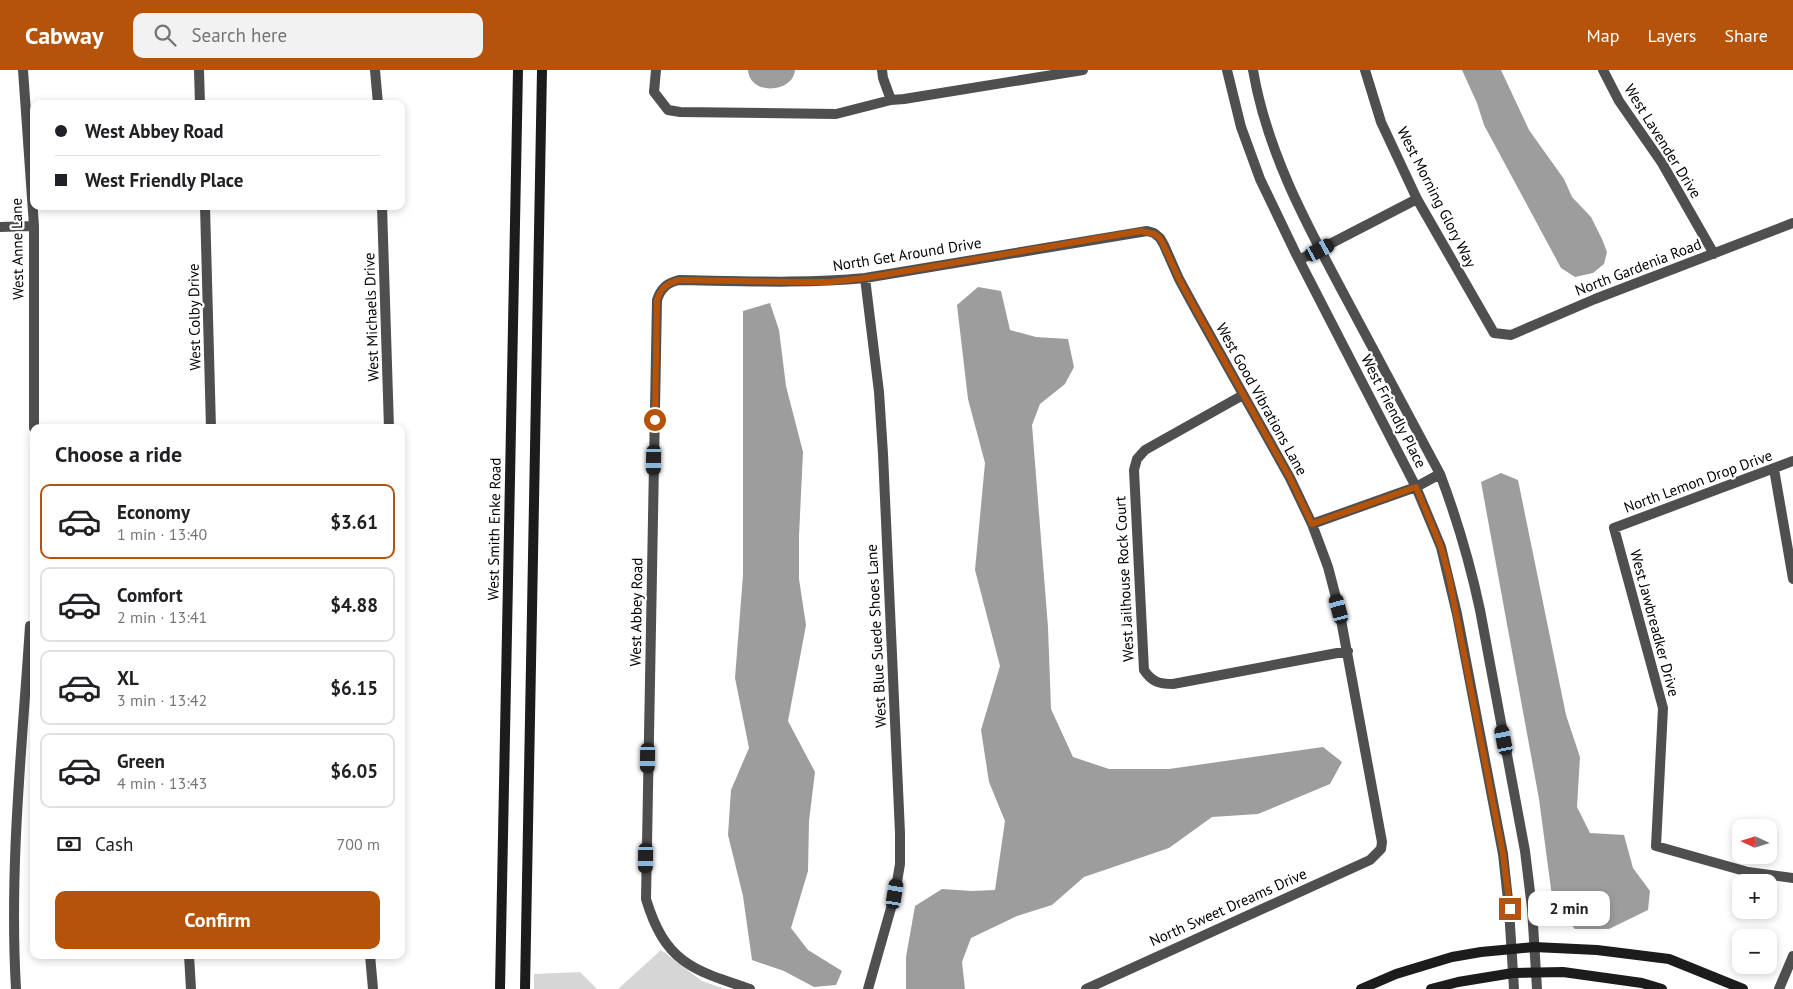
<!DOCTYPE html>
<meta charset="utf-8">
<style>
body{margin:0;font-family:"PT Sans",sans-serif;background:#f2f2f2;color:#202124;height:100vh;display:flex;flex-direction:column;font-size:19px;white-space:nowrap}
*{box-sizing:border-box;margin:0}
p{font-size:16px;color:#757577}
.icon{flex:none;width:28px;height:28px;fill:none;stroke:currentColor;stroke-width:2;stroke-linecap:round;stroke-linejoin:round}
.map{position:relative;flex:1;overflow:hidden}
.sheet{position:absolute;left:30px;top:354px;width:375px;height:535px;display:flex;flex-direction:column;background:#fff;border-radius:10px;box-shadow:0 2px 8px #0003}
.sheet>*{flex:none}
.hud{position:absolute;left:30px;top:30px;width:375px;height:110px;border-radius:10px;box-shadow:0 2px 8px #0003;display:grid;align-content:center;height:110px;padding:0 25px;background:#fff}
.needle{width:32px;rotate:274deg}
.fabs{position:absolute;left:1732px;top:749px;display:grid;gap:10px}
.fabs a{display:grid;place-items:center;width:45px;height:45px;border-radius:10px;background:#fff;box-shadow:0 2px 8px #0003;font-size:25px}
.end{position:absolute;width:22px;height:22px;margin:-11px;border:6px solid #b45309;background:#fff;box-shadow:0 0 0 2px #fff}
.from{border-radius:50%}
.bubble{position:absolute;height:35px;border-radius:10px;background:#fff;box-shadow:0 2px 8px #0003;font-size:16px;font-weight:600;line-height:35px;text-align:center}
.car{position:absolute;width:15px;height:30px;margin:-15px -8px;border-radius:6px;box-shadow:0 0 4px 1px #0007;background:linear-gradient(#222 24%,#8ab4d8 0 40%,#222 0 76%,#8ab4d8 0 86%,#222 0)}
.hud b{display:flex;align-items:center;gap:18px;height:48px;font-size:19px}
.hud b+b{border-top:1px solid #e0e0e0}
.hud i{width:12px;height:12px;background:#202124}
ul{padding:0;list-style:none}
li{display:flex;align-items:center;gap:15px;height:75px;margin:0 10px 8px;padding:0 15px;border:2px solid #e0e0e0;border-radius:10px}
li div{flex:1}
li b{display:block;font-size:19px}
li em{font-style:normal;font-weight:600}
li.current{border-color:#b45309}
li>.icon{width:45px;height:45px;stroke-width:1.5}
h2{padding:0 25px;font-size:22px;line-height:60px}
.pay{display:flex;align-items:center;gap:12px;height:55px;padding:0 25px;font-size:19px}
.pay p{margin-inline-start:auto}
.action{display:flex;gap:10px;margin-top:auto;padding:10px 25px}
.action a{flex:1;height:58px;border-radius:10px;background:#b45309;color:#fff;font-size:20px;font-weight:600;line-height:58px;text-align:center}
header{display:flex;align-items:center;gap:30px;box-sizing:border-box;height:70px;padding:0 25px;background:#b45309;color:#fff}
header strong{font-size:24px}
nav{display:flex;gap:28px;margin-inline-start:auto;font-size:18px}
.search{width:350px;height:45px;background:#f2f2f2;display:flex;align-items:center;gap:12px;box-sizing:border-box;padding:0 18px;border-radius:10px;color:#757577;font-size:19px}
.map>svg:first-child{display:block}
.green{fill:#d6d6d6}
.water{fill:#9d9d9d}
.lines{fill:none;stroke-linecap:round;stroke-linejoin:round}
.street{stroke:#4f4f4f;stroke-width:10}
.secondary{stroke:#1c1c1c;stroke-width:10}
.route{stroke:#b45309;stroke-width:6}
.labels{text-anchor:middle;dominant-baseline:central;stroke-width:4.5;stroke-linejoin:round;paint-order:stroke}
.street-label{font-size:15px;fill:#000;stroke:#fff}
</style>
<header>
<strong>Cabway</strong>
<div class="search"><svg class="icon" aria-label="search" viewBox="0 0 24 24"><circle cx="10" cy="10" r="6"/><path d="M15 15l6 6"/></svg>Search here</div>
<nav><a>Map</a><a>Layers</a><a>Share</a></nav>
</header>
<div class="map">
<svg width="1793" height="919" viewBox="0 0 1793 919">
<rect width="100%" height="100%" fill="#fff"/>
<!-- green -->
<path class="green" d="M661,880L702,911L725,919H618Z
M580,902L597,919H534V904Z"/>
<!-- water -->
<path class="water" d="M748,0H795C794,22 750,27 748,0Z
M1462,0H1501L1529,60L1564,109L1572,127L1591,147L1602,169L1607,182L1604,194L1593,203L1575,207L1561,198L1484,55L1477,33Z
M978,217L1001,221L1010,260L1036,267L1068,269L1074,297L1065,314L1040,334L1032,355L1048,557L1051,639L1073,687L1109,699H1169L1323,677L1342,692L1330,714L1258,744L1212,747L1169,778L1084,807L1052,835L1017,846L971,868L962,892L965,919H906V887L915,836L942,819L972,821L995,820L1005,751L989,712L981,660L1000,596L975,500L985,393L968,329L957,235Z
M770,233L779,260L786,316L803,382L799,466V509L806,555L788,651L815,702L809,751L808,801L791,858L808,880L842,901L836,915L814,917L784,901L752,890L743,826L728,765L731,720L749,678L735,608L743,505V241Z
M1501,403L1518,410L1566,645L1580,687L1577,737L1590,763L1624,765L1633,798L1650,821L1648,840L1609,859H1575L1553,834L1539,729L1481,412Z"/>
<g class="lines">
<!-- street -->
<path class="street" d="M23,0L34,156V358
M199,0L200,34
M375,0L378,34
M656,0L654,22L668,40L680,42L836,44L891,30L904,29L1083,0
M882,0L883,8L891,30
M1227,0L1241,57L1260,109L1296,184L1416,417L1441,477L1457,544L1503,784L1509,839L1514,919
M1253,0C1267,83 1308,157 1347,230C1378,288 1409,346 1440,404C1457,449 1470,493 1480,540L1525,781L1532,838L1537,919
M1365,0L1381,52L1417,129L1494,263L1511,265L1595,229L1793,153
M1603,0L1619,31L1662,93L1714,184
M205,136L211,358
M382,136L389,358
M0,157L34,156
M1299,190L1417,129
M865,208L879,322L883,384L900,763V794L895,824L868,919
M1243,325L1145,380L1137,389L1134,400L1144,600C1152,612 1159,614 1173,614L1348,581
M1793,391L1614,458L1663,638L1656,776L1748,802L1793,808
M1774,399L1793,509
M1312,454L1416,417L1440,404
M189,885L191,919
M370,885L373,919
M16,919C9,798 22,677 30,556H34
M750,919C692,900 665,892 646,829L657,230C661,218 667,213 679,210C741,211 803,214 865,208L1147,161L1154,163L1160,168L1164,175L1179,209L1197,242L1290,408L1312,454L1328,497L1339,539L1382,772L1381,779L1370,790L1086,919
M1779,919L1793,886"/>
<!-- secondary -->
<path class="secondary" d="M500,919L518,0
M525,919L542,0
M1361,919L1396,904L1452,887L1481,882L1534,877L1597,880L1669,889L1743,919
M1431,919L1458,912L1513,903L1563,902L1642,913L1662,919"/>
</g>
<g class="lines">
<!-- route -->
<path class="route" d="M655,350L657,230C661,218 667,213 679,210L796,212H829L865,208L1141,161L1154,164L1160,168L1164,176L1179,209L1197,242L1290,408L1312,454L1416,417L1441,477L1449,507L1503,784L1510,839"/>
</g>
<g class="labels">
<!-- street labels -->
<g class="street-label">
<text transform="translate(1663 71) rotate(58)">West Lavender Drive</text>
<text transform="translate(1437 127) rotate(63)">West Morning Glory Way</text>
<text transform="translate(17 179) rotate(-91)">West Anne Lane</text>
<text transform="translate(907 184) rotate(-9)">North Get Around Drive</text>
<text transform="translate(1638 197) rotate(-21)">North Gardenia Road</text>
<text transform="translate(194 247) rotate(-91)">West Colby Drive</text>
<text transform="translate(371 247) rotate(-92)">West Michaels Drive</text>
<text transform="translate(1262 329) rotate(61)">West Good Vibrations Lane</text>
<text transform="translate(1394 341) rotate(63)">West Friendly Place</text>
<text transform="translate(1698 411) rotate(-20)">North Lemon Drop Drive</text>
<text transform="translate(494 459) rotate(-89)">West Smith Enke Road</text>
<text transform="translate(1124 509) rotate(-93)">West Jailhouse Rock Court</text>
<text transform="translate(636 542) rotate(-89)">West Abbey Road</text>
<text transform="translate(1655 553) rotate(75)">West Jawbreadker Drive</text>
<text transform="translate(876 566) rotate(-93)">West Blue Suede Shoes Lane</text>
<text transform="translate(1228 837) rotate(-24)">North Sweet Dreams Drive</text>
</g>
</g>
</svg>
<div class="fabs">
<a><svg class="needle" viewBox="-14 -14 28 28"><path d="M0-13l5 13h-10z" fill="#e53935"/><path d="M0 13l5-13h-10z" fill="#757577"/></svg></a>
<a>+</a>
<a>−</a>
</div>
<i class="end from" style="left:655px;top:350px"></i>
<i class="end" style="left:1510px;top:839px"></i>
<div class="bubble" style="left:1528px;top:821px;width:82px">2 min</div>
<i class="car" style="left:1320px;top:180px;rotate:62deg"></i>
<i class="car" style="left:654px;top:390px;rotate:181deg"></i>
<i class="car" style="left:1339px;top:539px;rotate:345deg"></i>
<i class="car" style="left:1504px;top:670px;rotate:349deg"></i>
<i class="car" style="left:648px;top:688px;rotate:181deg"></i>
<i class="car" style="left:646px;top:788px;rotate:181deg"></i>
<i class="car" style="left:895px;top:824px;rotate:9deg"></i>
<div class="hud">
<b><i class="from"></i>West Abbey Road</b>
<b><i></i>West Friendly Place</b>
</div>
<section class="sheet">
<h2>Choose a ride</h2>
<ul>
<li class="current"><svg class="icon" aria-label="car" viewBox="0 0 24 24"><path d="M5 17H2v-5l4-1 3-4h7l3 4 3 1v5h-3M9 17h6M6 11h13"/><circle cx="7" cy="17" r="2"/><circle cx="17" cy="17" r="2"/></svg><div><b>Economy</b><p>1 min · 13:40</p></div><em>$3.61</em></li>
<li><svg class="icon" aria-label="car" viewBox="0 0 24 24"><path d="M5 17H2v-5l4-1 3-4h7l3 4 3 1v5h-3M9 17h6M6 11h13"/><circle cx="7" cy="17" r="2"/><circle cx="17" cy="17" r="2"/></svg><div><b>Comfort</b><p>2 min · 13:41</p></div><em>$4.88</em></li>
<li><svg class="icon" aria-label="car" viewBox="0 0 24 24"><path d="M5 17H2v-5l4-1 3-4h7l3 4 3 1v5h-3M9 17h6M6 11h13"/><circle cx="7" cy="17" r="2"/><circle cx="17" cy="17" r="2"/></svg><div><b>XL</b><p>3 min · 13:42</p></div><em>$6.15</em></li>
<li><svg class="icon" aria-label="car" viewBox="0 0 24 24"><path d="M5 17H2v-5l4-1 3-4h7l3 4 3 1v5h-3M9 17h6M6 11h13"/><circle cx="7" cy="17" r="2"/><circle cx="17" cy="17" r="2"/></svg><div><b>Green</b><p>4 min · 13:43</p></div><em>$6.05</em></li>
</ul>
<div class="pay"><svg class="icon" aria-label="cash" viewBox="0 0 24 24"><path d="M3 7h18v10H3z"/><circle cx="12" cy="12" r="2"/></svg>Cash<p>700 m</p></div>
<div class="action"><a>Confirm</a></div>
</section>
</div>
